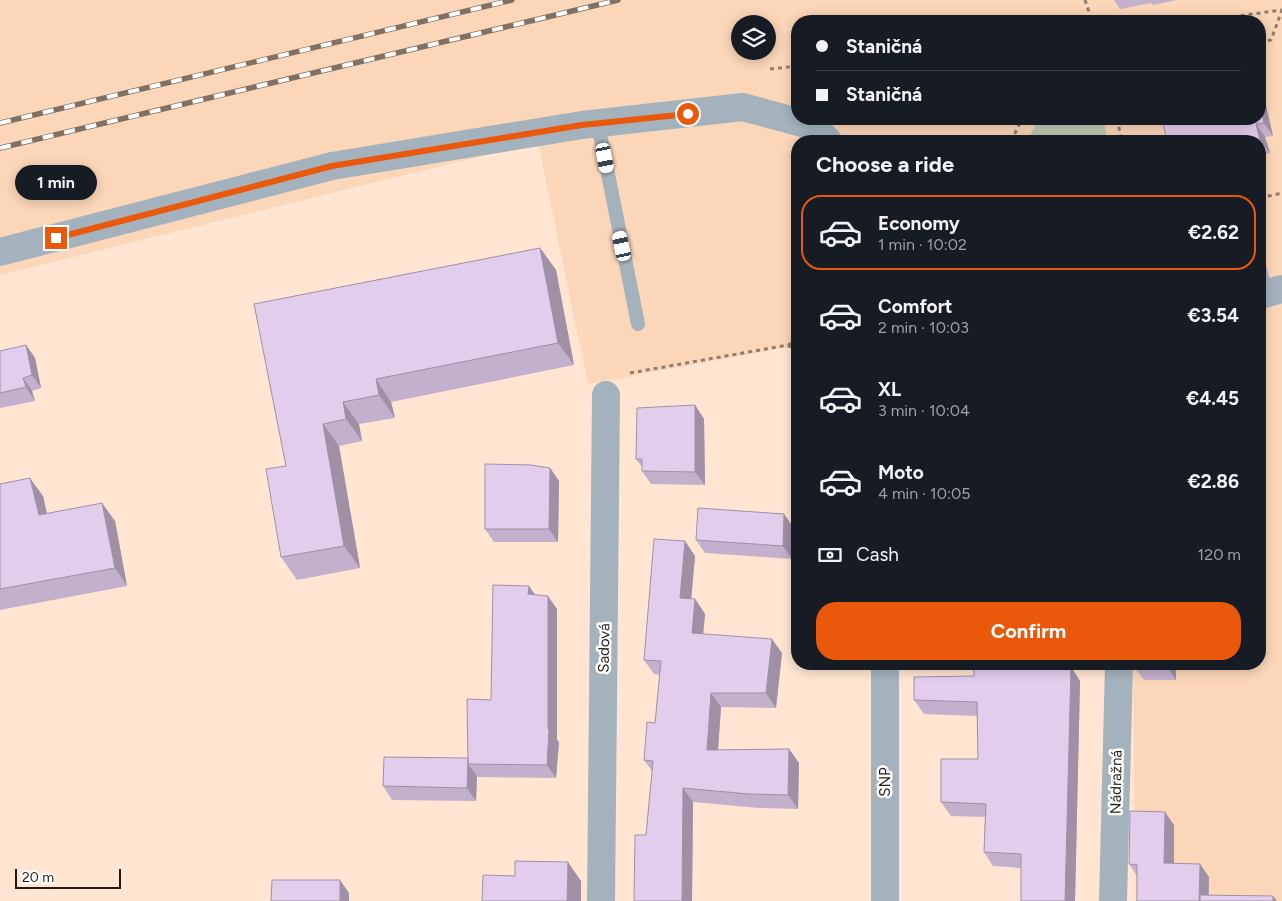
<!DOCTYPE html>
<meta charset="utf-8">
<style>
body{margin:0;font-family:Figtree,sans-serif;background:#20242c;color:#f1f3f6;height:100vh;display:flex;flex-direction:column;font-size:19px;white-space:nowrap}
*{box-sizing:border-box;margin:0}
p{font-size:16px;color:#9ea1a6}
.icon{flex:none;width:28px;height:28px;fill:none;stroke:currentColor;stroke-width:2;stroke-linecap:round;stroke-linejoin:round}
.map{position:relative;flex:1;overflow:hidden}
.side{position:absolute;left:791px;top:135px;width:475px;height:535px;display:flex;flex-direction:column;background:#171b24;border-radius:20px;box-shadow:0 2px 12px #0003}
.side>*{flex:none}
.top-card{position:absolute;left:791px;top:15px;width:475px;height:110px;border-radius:20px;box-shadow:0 2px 12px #0003;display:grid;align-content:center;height:110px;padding:0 25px;background:#171b24}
.tools{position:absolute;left:731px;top:15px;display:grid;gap:10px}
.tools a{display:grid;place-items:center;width:45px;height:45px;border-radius:50%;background:#171b24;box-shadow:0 2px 12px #0003;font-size:25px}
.scale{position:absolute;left:15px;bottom:12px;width:106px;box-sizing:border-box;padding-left:5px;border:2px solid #241910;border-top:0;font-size:14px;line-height:18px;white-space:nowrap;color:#241910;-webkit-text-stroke:4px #fff;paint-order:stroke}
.end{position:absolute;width:22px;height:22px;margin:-11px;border:6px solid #ea580c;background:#fff;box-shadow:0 0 0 2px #fff}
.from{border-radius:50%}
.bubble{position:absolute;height:35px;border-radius:18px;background:#171b24;box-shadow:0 2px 12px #0003;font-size:16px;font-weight:700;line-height:35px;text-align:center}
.car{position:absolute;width:15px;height:30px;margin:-15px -8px;border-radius:6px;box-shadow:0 0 4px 1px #0007;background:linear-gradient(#fff 24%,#345 0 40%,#fff 0 76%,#345 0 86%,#fff 0)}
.top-card b{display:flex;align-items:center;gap:18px;height:48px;font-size:19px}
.top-card b+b{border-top:1px solid #363941}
.top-card i{width:12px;height:12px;background:#f1f3f6}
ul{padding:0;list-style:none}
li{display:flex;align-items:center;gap:15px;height:75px;margin:0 10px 8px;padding:0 15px;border:2px solid transparent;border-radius:20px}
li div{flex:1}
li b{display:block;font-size:19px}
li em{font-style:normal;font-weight:700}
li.active{border-color:#ea580c}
li>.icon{width:45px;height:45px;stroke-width:1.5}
h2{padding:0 25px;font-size:22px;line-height:60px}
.pay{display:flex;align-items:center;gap:12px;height:55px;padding:0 25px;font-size:19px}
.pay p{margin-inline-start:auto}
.cta{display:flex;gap:10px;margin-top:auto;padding:10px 25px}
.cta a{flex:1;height:58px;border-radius:20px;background:#ea580c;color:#fff;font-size:20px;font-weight:700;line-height:58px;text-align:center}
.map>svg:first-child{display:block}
.built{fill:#fbd6b8;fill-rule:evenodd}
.green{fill:#c0c9b3}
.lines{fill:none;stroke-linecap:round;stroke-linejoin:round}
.path{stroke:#8f7d6f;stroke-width:3;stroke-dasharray:4 4;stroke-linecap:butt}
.lane{stroke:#a4b2bd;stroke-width:14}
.street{stroke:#a4b2bd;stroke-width:28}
.rail-casing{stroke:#827163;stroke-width:5.5}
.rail{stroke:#fff;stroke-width:4;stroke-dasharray:11;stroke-linecap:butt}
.wall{fill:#c3b0cc}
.shaded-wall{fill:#9f90a6}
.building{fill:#e3cded;stroke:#9f90a6}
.route{stroke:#ea580c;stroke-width:6}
.labels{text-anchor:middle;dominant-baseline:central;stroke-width:5;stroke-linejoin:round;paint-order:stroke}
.street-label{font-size:15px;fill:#241910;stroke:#fff}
</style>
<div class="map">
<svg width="1282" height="901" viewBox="0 0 1282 901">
<rect width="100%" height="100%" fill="#ffe5d2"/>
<!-- built -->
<path class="built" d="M0,0H1282V901H1136L1133,664H1260V141H798L797,349L783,348L588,384L538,142L0,275ZM798,21H1260V119H798ZM740,24H768V51H740Z"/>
<!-- green -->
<path class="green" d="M1039,119H1103L1108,141H1027Z"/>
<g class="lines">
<!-- path -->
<path class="path" d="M1085,0L1092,21
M1201,21L1282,10
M1260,42L1271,40L1282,10
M770,69L798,66
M1117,119L1122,141
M1011,141L1022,119
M1260,198L1282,193
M788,345L798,341
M630,373L788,345L798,353"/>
<!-- lane -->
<path class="lane" d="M598,124L638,324
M1260,270L1266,293"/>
<!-- street -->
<path class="street" d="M0,252L332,166L582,125L743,107L813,126L828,141
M1260,295L1282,289
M885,664V901
M601,901L606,395
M1113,901L1119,664"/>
<defs>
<path id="rail" d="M0,123L512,0
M0,148L618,0"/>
</defs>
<!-- rail casing -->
<use href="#rail" class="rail-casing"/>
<!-- rail -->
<use href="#rail" class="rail"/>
</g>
<!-- wall -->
<path class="wall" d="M1114,0H1176L1153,5L1151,3L1120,9Z
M1260,94L1265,101L1273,136L1265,137L1270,153L1260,156V141H1167L1260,119Z
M540,248L556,270L574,365L391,402L395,418L359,424L362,441L339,446L360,568L297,580L281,557L286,466L254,304Z
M26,345L35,358L41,388L32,391L35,401L0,408V351Z
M695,405L704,419L705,485L651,484L642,471V467L636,459Z
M550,468L559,481L558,542H494L485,529Z
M0,484L43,496L47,513L115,521L127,586L0,610Z
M784,514L793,527L792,559L705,553L696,540Z
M685,541L695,556L691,599H695L705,614L703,634L782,653L776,708L721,707L718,750L789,749L799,763L798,809L759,808L693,802L692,901H634L646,835L652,771L644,760L655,723L660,675L654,674L644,660Z
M535,595L557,609V740L559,742L556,778L478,777L477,776L476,801L392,800L383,786L468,758V759Z
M1176,664V680H1144L1134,667Z
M1071,667L1080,681L1075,901H1021V868L993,866L984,852L985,817L951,816L941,802L978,759L977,716L924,714L914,700L974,676Z
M1174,825V863L1209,877V895L1273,896L1277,901H1137V876L1129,864Z"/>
<!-- shaded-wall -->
<path class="shaded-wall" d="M1260,94L1265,101L1273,136L1264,123L1260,105Z
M1256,124L1265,137L1270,153L1260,140Z
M540,248L556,270L574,365L558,343Z
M26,345L35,358L41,388L32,375Z
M23,378L32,391L35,401L26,387Z
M376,379L391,402L395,418L379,395Z
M343,402L359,424L362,441L346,419Z
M695,405L704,419L705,485L695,472Z
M323,424L339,446L360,568L344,546Z
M550,468L559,481L558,542L549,529Z
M30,478L43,496L51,533L39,515Z
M102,503L115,521L127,586L115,568Z
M784,514L793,527L792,559L783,546Z
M685,541L695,556L690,613L680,598Z
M529,586L538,599L528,594Z
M548,596L557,609V740L559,742L556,778L547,765Z
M695,599L705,614L702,647L692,633Z
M772,639L782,653L776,708L766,693Z
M1167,664H1176V680L1167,667Z
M1071,667L1080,681L1075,901H1065Z
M711,693L721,707L717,764L707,750Z
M789,749L799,763L798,809L788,795Z
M468,758L471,764H468L477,776L476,801L467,788Z
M683,788L693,802L692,901H682Z
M1165,812L1174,825V876L1164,863Z
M568,862L581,881V901H567Z
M1200,864L1209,877L1208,901H1199Z
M340,880L349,893V901H340Z
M1273,896L1277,901H1273Z"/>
<!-- building -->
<path class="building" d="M1260,105L1264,123L1256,124L1260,140L1256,141H1167L1162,119H1260Z
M540,248L558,343L376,379L379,395L343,402L346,419L323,424L344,546L281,557L266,469L286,466L254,304Z
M26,345L32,375L23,378L26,387L0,393V351Z
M695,405V472L642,471V459H636L637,408Z
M485,464L531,465L550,468L549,529H485Z
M30,478L39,515L102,503L115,568L0,589V484Z
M698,508L784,514L783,546L696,540Z
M654,539L685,541L680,598L695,599L692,633L772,639L766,693H711L707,750L789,749L788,795L749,794L683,788L682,901H634L635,835H646L653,761L644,760L647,722L655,723L661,661L644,660Z
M493,585L529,586L528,594L548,596V729H549L547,765L468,764L467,699L491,700Z
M974,664H1003L1071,667L1065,901H1021V854L984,852L986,804L941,802V759H978L977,702L914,700V677L974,676Z
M1134,664H1167V667H1134Z
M384,757L468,758L467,788L383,786Z
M1130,811L1165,812L1164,863L1200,864L1199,901H1137V865L1129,864Z
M515,861L568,862L567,901H482L483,875L515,876Z
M272,880H340V901H271Z
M1200,895L1273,896V901H1200Z"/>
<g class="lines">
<!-- route -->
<path class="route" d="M56,238L332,166L582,125L688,114"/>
</g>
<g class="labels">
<!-- street labels -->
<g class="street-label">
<text transform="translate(604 648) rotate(-89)">Sadová</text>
<text transform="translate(885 782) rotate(-90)">SNP</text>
<text transform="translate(1116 782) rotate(-89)">Nádražná</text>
</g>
</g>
</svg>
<div class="tools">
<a><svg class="icon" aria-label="layers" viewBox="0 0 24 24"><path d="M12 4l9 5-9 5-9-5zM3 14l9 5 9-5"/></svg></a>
</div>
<div class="scale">20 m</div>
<i class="end from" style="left:688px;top:114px"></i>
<i class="end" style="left:56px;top:238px"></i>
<div class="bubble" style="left:15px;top:165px;width:82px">1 min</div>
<i class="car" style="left:605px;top:158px;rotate:169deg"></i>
<i class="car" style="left:622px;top:246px;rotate:348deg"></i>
<div class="top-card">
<b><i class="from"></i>Staničná</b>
<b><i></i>Staničná</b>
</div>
<section class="side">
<h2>Choose a ride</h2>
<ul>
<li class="active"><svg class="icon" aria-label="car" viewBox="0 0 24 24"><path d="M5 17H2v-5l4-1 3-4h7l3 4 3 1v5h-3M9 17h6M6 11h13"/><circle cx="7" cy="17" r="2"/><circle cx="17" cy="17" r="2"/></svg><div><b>Economy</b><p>1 min · 10:02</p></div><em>€2.62</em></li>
<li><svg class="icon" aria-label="car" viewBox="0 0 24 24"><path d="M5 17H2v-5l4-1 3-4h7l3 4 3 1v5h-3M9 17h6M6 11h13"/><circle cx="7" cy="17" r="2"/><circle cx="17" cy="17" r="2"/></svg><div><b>Comfort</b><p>2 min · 10:03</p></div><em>€3.54</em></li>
<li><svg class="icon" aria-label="car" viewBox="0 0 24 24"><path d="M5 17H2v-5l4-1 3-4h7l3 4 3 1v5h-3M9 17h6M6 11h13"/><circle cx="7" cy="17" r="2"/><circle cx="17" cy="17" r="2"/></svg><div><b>XL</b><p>3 min · 10:04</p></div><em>€4.45</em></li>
<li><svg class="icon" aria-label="car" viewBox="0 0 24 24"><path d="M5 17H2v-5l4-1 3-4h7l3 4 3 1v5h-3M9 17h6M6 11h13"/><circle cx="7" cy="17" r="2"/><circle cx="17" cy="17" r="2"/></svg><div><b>Moto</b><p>4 min · 10:05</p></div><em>€2.86</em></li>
</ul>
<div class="pay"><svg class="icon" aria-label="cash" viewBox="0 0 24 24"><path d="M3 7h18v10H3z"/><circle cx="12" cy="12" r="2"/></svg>Cash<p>120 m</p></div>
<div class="cta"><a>Confirm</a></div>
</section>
</div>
